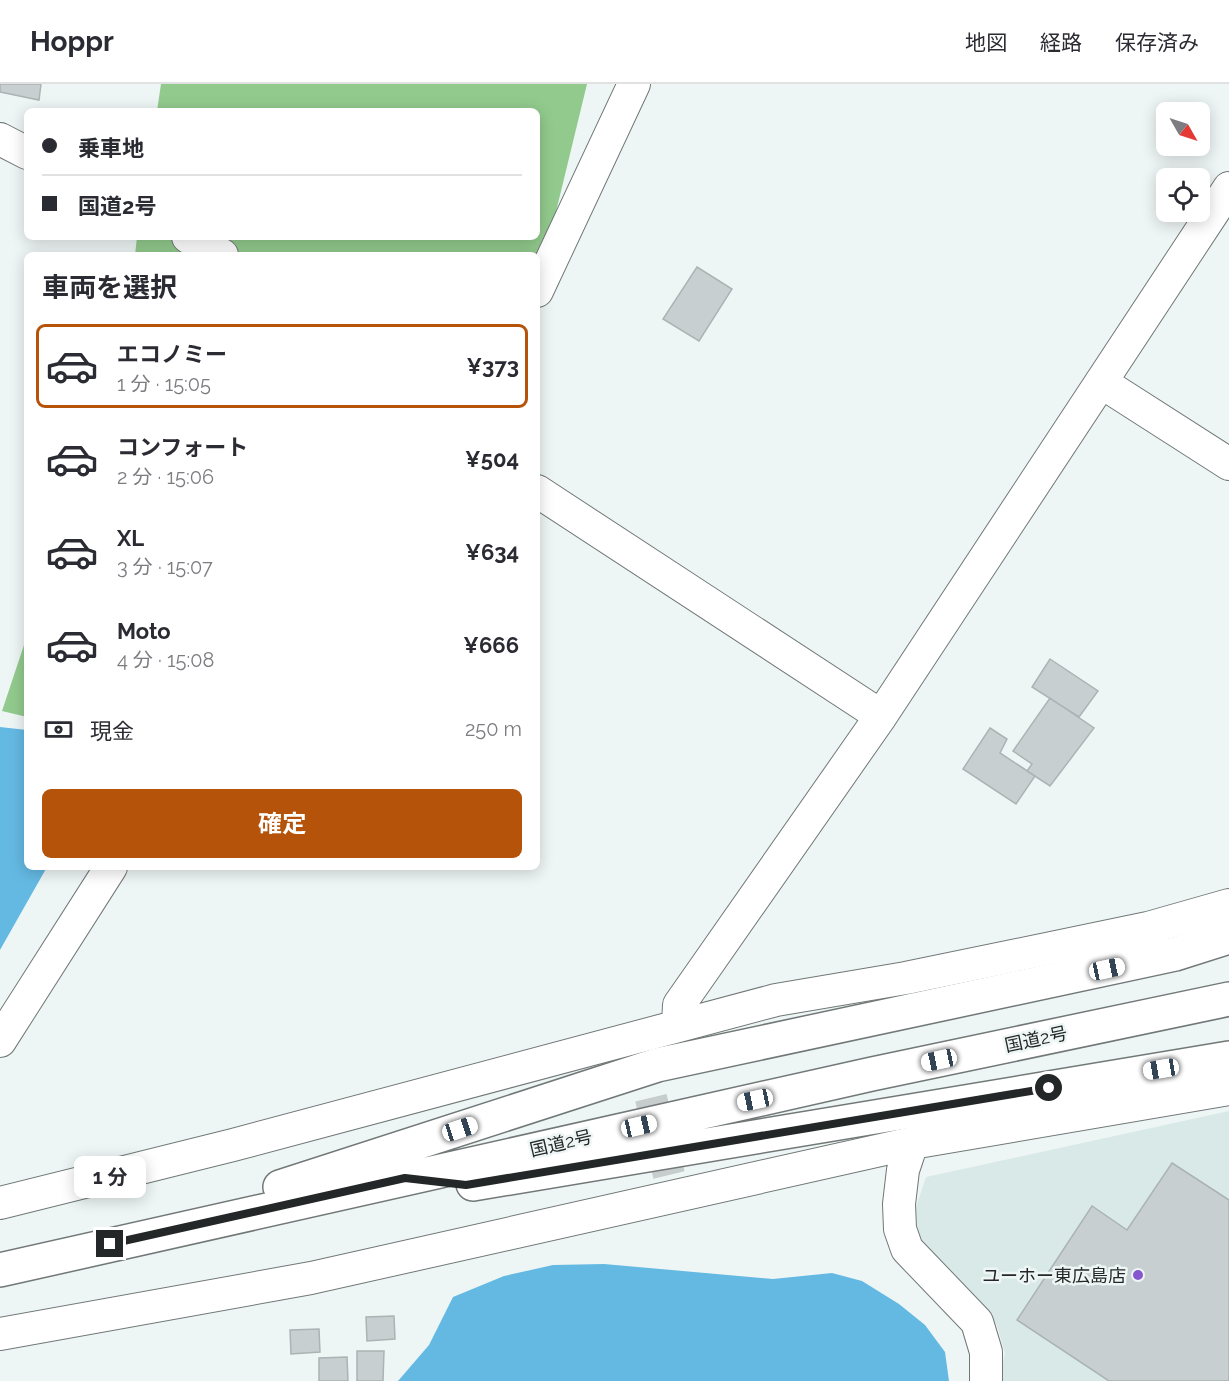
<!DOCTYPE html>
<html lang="ja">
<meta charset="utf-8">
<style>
body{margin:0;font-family:Raleway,"Noto Sans JP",sans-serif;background:#f7f7f7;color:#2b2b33;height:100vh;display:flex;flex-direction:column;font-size:22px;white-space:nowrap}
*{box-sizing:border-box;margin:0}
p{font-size:20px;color:#7c7c81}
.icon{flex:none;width:33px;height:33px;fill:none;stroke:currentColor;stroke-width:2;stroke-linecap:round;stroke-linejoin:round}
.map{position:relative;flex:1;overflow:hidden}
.panel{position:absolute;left:24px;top:168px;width:516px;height:618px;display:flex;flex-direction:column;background:#fff;border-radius:9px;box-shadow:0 3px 15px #0003}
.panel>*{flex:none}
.banner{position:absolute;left:24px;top:24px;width:516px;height:132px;border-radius:9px;box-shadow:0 3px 15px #0003;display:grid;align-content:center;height:132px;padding:0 18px;background:#fff}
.needle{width:39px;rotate:129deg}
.fabs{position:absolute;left:1156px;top:18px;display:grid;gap:12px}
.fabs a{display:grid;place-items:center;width:54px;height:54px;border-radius:9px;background:#fff;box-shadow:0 3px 15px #0003;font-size:30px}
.end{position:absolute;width:27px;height:27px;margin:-14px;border:8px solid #242727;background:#fff;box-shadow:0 0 0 3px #fff}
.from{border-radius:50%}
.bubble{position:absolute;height:42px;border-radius:9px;background:#fff;box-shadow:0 3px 15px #0003;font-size:20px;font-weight:700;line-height:42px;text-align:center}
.car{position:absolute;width:18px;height:36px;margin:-18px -9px;border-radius:8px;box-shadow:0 0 4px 2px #0007;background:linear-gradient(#fff 24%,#345 0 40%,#fff 0 76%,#345 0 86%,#fff 0)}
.banner b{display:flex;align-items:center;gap:21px;height:57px;font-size:22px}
.banner b+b{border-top:2px solid #e1e1e2}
.banner i{width:15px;height:15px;background:#2b2b33}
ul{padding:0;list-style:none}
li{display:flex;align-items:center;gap:18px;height:84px;margin:0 12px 9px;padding:0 6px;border:3px solid transparent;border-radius:9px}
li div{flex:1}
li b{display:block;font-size:22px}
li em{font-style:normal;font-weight:700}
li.current{border-color:#b45309}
li>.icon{width:54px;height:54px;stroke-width:1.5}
h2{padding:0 18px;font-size:27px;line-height:72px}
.pay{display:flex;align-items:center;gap:15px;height:66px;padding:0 18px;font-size:22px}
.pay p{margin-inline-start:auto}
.action{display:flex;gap:12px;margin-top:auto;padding:12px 18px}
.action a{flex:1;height:69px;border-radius:9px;background:#b45309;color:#fff;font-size:24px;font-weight:700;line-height:69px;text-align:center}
header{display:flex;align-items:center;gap:36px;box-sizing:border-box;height:84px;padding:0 30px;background:#fff;border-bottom:2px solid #e1e1e2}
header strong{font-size:28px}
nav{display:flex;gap:33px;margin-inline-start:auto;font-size:21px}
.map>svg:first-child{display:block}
.built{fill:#d8e9e7}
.forest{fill:#92ca8d}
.water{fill:#64b9e3}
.building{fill:#c8cfd1;stroke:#abb3b4;stroke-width:1.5}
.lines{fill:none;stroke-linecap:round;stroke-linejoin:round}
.minor-tunnel{stroke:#c6cdcc;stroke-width:32;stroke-dasharray:32 16;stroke-linecap:butt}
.minor-casing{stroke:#717877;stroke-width:34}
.highway-casing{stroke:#717877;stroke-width:36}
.minor{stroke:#fff;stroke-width:32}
.highway{stroke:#fff;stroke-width:33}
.route{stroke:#242727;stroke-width:8}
.poi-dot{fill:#8756ce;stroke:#eef6f5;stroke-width:2}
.labels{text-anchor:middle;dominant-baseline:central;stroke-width:5;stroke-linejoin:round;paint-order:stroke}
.street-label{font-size:18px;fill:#242727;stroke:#eef6f5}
.poi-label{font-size:18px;fill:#242727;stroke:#eef6f5;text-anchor:end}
</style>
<header>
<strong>Hoppr</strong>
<nav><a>地図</a><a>経路</a><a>保存済み</a></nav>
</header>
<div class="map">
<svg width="1229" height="1297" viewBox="0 0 1229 1297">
<rect width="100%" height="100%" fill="#eef6f5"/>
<!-- built -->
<path class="built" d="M1229,1027V1297H999L1005,1269L997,1242L983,1220L913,1149L915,1126L926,1093Z"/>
<!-- forest -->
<path class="forest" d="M161,0H587L537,206V171H135L137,153H537V27H157Z
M27,552V633L2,627Z"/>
<!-- water -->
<path class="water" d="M0,643L27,646V783H47L0,866Z
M604,1180L773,1195L832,1189L862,1197L899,1220L925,1241L945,1268L949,1297H398L429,1261L453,1213L504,1192L553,1181Z"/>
<!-- building -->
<path class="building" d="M0,0H41L39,16L0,8Z
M697,183L732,205L699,257L663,235Z
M1050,575L1098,607L1079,633L1032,603Z
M1050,614L1094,644L1050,702L1027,687L1032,680L1013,667Z
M990,644L1007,655L1000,669L1035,692L1016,720L963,685Z
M1172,1079L1229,1116V1297H1109L1017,1236L1092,1122L1127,1146Z
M394,1232L395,1255L367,1257L366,1233Z
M319,1245L320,1268L291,1270L290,1246Z
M357,1267H384L383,1297H357Z
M347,1273L348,1297H319V1274Z"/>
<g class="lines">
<!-- minor-tunnel -->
<path class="minor-tunnel" d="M640,967L669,1091"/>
<defs>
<path id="minor" d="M0,55L27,69
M188,153L222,171
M537,207L634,0
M1101,298L1229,380
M537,407L881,632
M678,940L679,921L881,632L1229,104
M0,957L111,783
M912,1059L903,1086L899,1120L900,1145L907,1165L977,1238L986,1268V1297
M0,1119L233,1061L776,916L906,894L1148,844L1229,821
M0,1250L311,1194L912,1059L1229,1005"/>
<path id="highway" d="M473,1100L1229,974
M280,1103L657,981L1175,870L1229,853
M0,1186L872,990L1229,915"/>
</defs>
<!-- minor casing -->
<use href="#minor" class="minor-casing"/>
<!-- highway casing -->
<use href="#highway" class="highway-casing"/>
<!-- minor -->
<use href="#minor" class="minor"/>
<!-- highway -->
<use href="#highway" class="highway"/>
</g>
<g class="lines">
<!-- route -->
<path class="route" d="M110,1160L405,1094L466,1101L1049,1004"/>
</g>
<!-- markers -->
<circle class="poi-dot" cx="1138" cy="1191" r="6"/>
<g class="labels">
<!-- street labels -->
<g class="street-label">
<text transform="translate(1036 955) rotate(-12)">国道2号</text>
<text transform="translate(561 1059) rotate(-13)">国道2号</text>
</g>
<!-- poi labels -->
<g class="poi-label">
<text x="1126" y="1191">ユーホー東広島店</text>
</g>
</g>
</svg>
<div class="fabs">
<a><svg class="needle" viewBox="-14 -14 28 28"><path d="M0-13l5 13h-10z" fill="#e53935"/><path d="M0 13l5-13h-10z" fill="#7c7c81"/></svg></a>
<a><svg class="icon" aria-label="locate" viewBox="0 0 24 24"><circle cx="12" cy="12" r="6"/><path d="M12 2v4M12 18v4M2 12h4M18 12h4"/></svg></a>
</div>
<i class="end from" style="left:1049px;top:1004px"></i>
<i class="end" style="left:110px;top:1160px"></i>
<div class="bubble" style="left:74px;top:1072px;width:72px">1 分</div>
<i class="car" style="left:1107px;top:885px;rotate:78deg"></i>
<i class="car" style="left:939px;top:976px;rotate:258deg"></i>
<i class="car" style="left:1161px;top:985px;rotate:261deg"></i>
<i class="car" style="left:755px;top:1016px;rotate:258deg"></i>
<i class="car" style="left:639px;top:1042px;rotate:77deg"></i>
<i class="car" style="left:460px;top:1045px;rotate:72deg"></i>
<div class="banner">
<b><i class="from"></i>乗車地</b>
<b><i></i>国道2号</b>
</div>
<section class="panel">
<h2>車両を選択</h2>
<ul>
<li class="current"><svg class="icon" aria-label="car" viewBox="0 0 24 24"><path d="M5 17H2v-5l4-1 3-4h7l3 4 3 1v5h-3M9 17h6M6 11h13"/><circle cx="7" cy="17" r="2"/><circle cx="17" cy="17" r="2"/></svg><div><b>エコノミー</b><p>1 分 · 15:05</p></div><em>¥373</em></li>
<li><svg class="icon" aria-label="car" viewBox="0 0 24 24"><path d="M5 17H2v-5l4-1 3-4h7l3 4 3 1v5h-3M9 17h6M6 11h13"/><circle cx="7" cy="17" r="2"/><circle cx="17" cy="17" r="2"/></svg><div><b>コンフォート</b><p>2 分 · 15:06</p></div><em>¥504</em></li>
<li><svg class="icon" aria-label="car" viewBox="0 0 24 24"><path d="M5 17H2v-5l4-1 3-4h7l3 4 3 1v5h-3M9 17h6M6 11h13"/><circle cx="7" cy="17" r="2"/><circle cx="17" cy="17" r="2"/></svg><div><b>XL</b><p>3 分 · 15:07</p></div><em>¥634</em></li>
<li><svg class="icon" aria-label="car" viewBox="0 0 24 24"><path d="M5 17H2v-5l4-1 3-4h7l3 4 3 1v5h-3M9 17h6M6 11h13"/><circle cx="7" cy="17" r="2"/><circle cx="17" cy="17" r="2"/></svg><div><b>Moto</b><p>4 分 · 15:08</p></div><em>¥666</em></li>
</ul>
<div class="pay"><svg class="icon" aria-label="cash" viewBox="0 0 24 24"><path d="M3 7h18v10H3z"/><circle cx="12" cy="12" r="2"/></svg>現金<p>250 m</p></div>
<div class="action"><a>確定</a></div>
</section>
</div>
